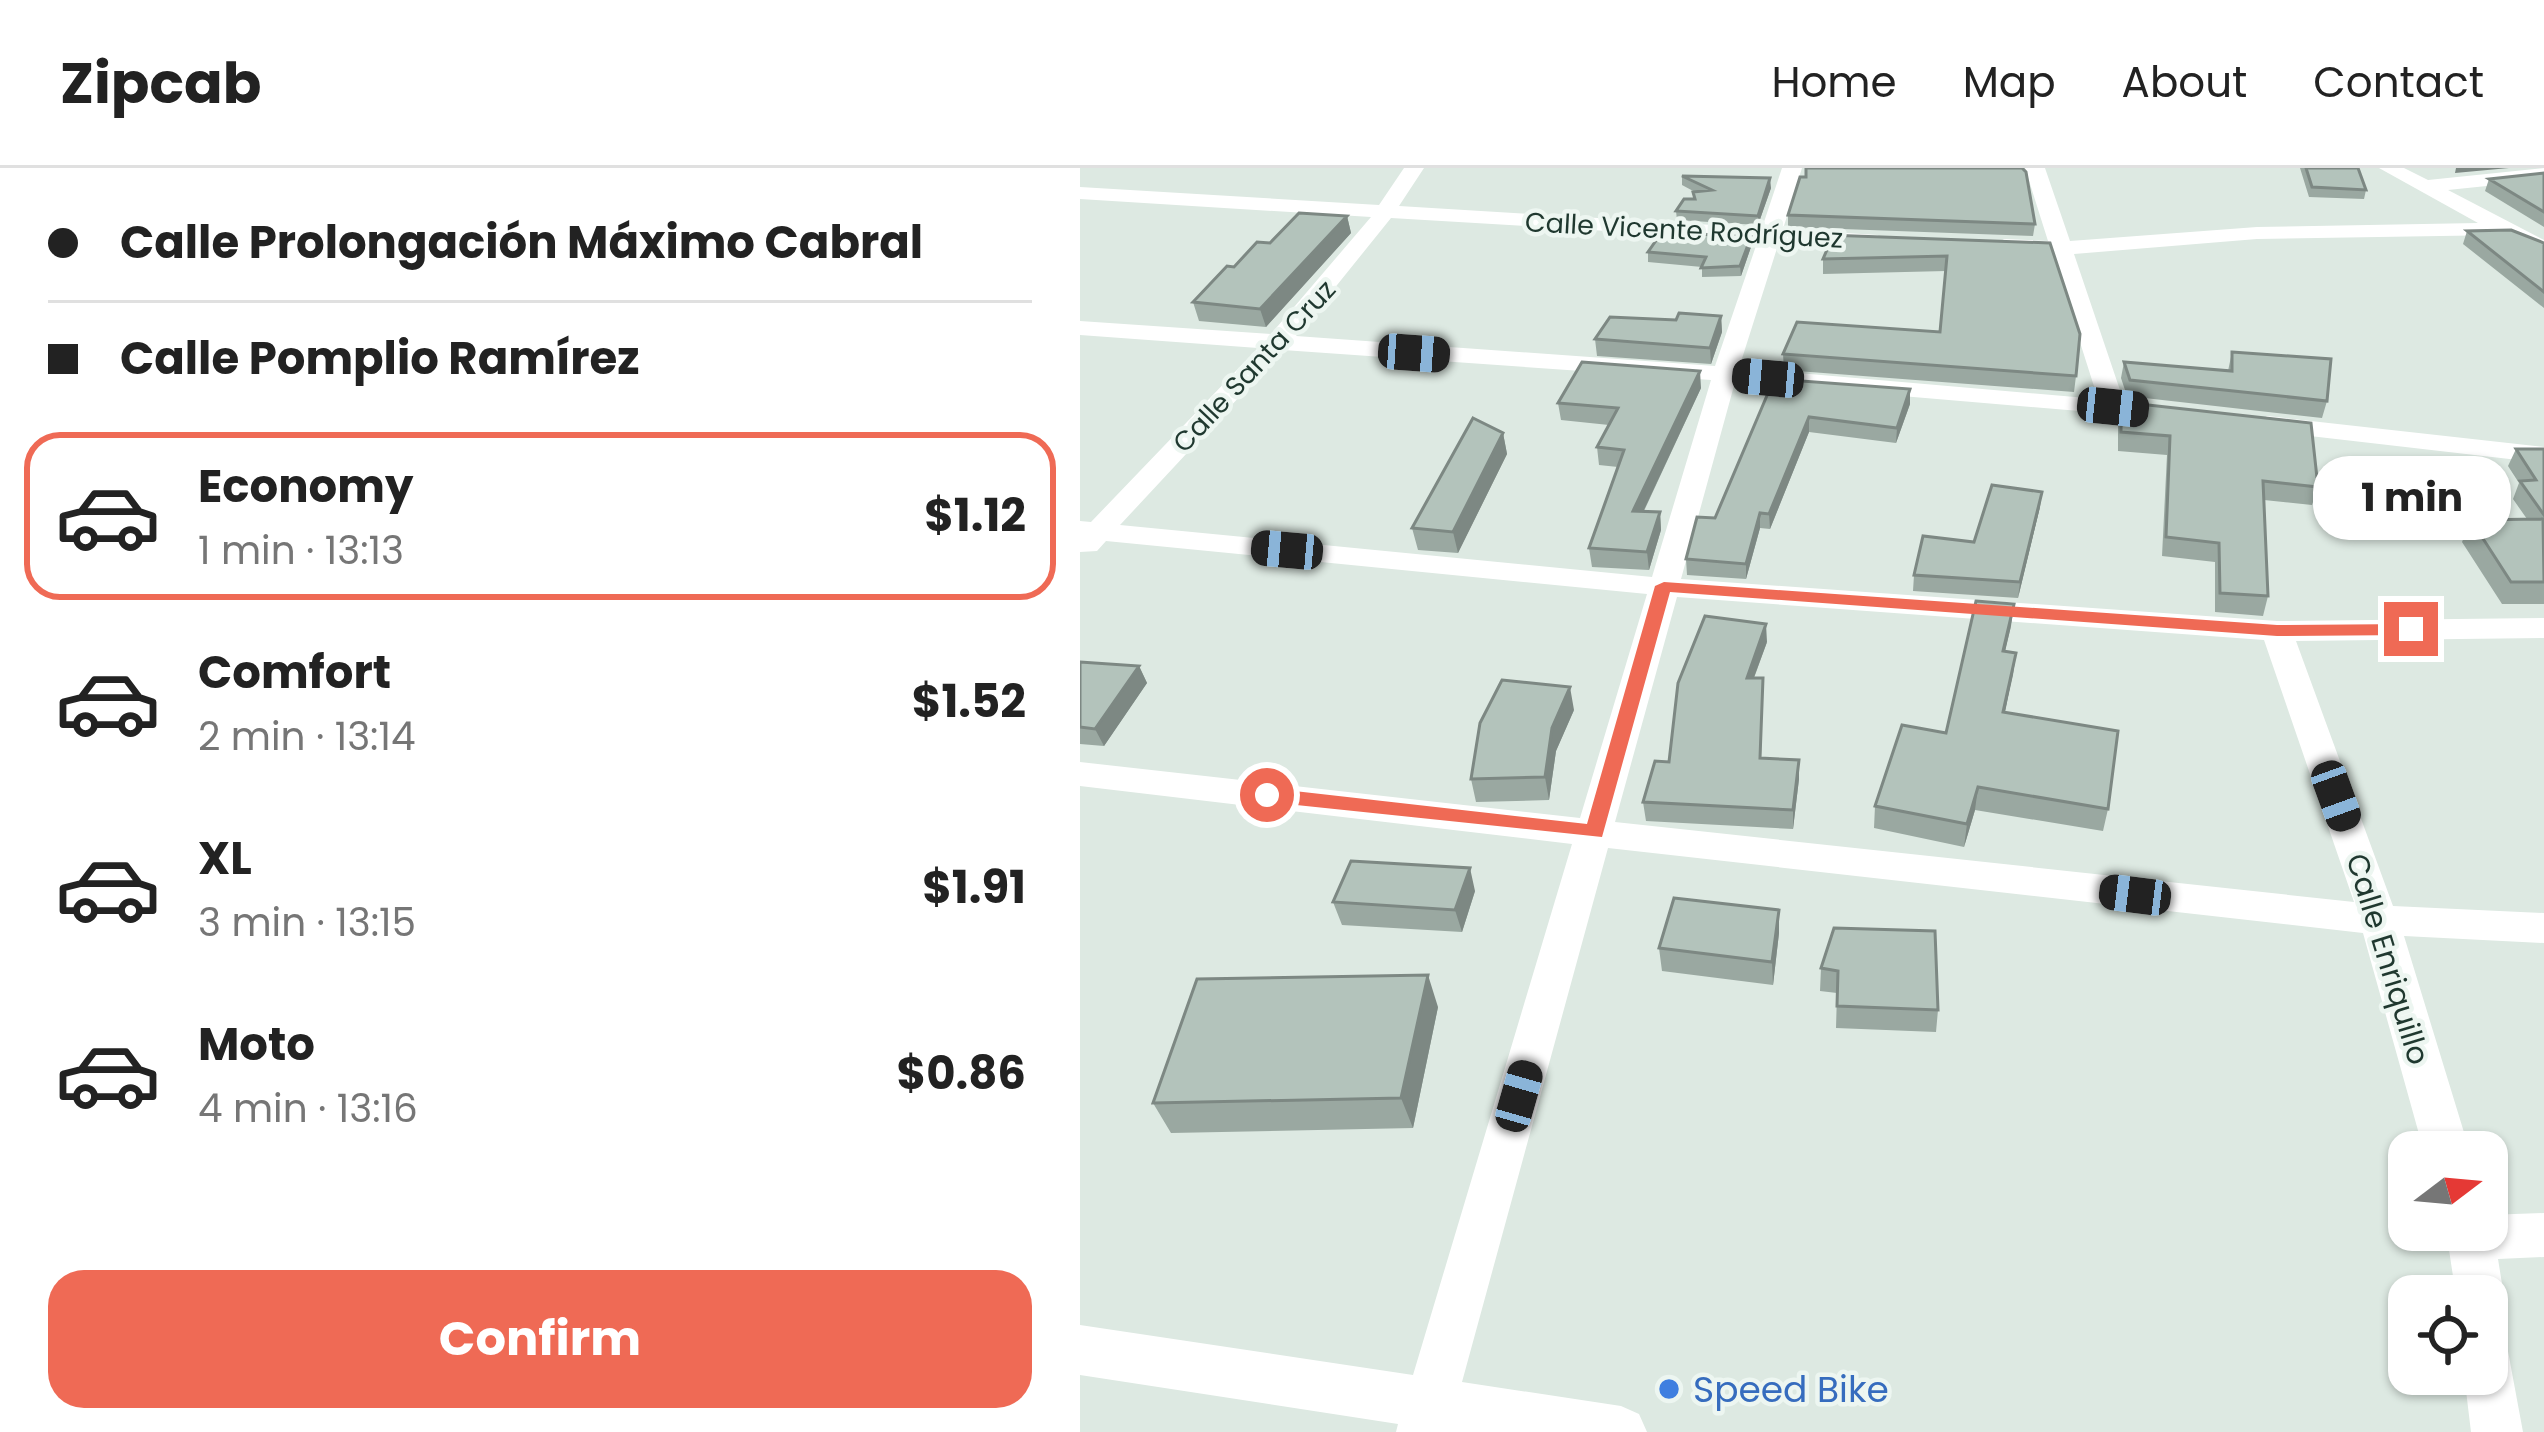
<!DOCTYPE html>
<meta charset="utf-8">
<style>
body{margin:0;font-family:Poppins,sans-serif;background:#f2f2f2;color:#222;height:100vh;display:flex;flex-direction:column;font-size:45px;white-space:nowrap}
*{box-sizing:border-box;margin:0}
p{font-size:39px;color:#767676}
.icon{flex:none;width:66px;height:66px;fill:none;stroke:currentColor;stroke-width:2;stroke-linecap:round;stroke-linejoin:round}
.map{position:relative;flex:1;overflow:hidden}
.details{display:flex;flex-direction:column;background:#fff;width:1080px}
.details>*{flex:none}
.guide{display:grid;align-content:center;height:264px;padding:0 48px;background:#fff}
.needle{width:78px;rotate:74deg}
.controls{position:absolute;left:1308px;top:963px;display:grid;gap:24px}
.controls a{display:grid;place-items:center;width:120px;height:120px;border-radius:24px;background:#fff;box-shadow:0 3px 9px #0004;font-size:60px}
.end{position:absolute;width:54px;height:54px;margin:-27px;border:15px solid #ef6a55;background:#fff;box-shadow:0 0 0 6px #fff}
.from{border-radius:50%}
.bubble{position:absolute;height:84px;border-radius:36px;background:#fff;box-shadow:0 3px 9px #0004;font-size:39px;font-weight:700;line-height:84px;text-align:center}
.car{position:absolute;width:36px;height:72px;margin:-36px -18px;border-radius:15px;box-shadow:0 0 9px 3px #0007;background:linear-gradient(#222 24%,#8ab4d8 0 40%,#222 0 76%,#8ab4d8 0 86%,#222 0)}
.guide b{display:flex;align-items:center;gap:42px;height:114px;font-size:45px}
.guide b+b{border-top:3px solid #e0e0e0}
.guide i{width:30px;height:30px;background:#222}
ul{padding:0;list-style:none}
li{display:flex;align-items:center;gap:36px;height:168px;margin:0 24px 18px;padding:0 24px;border:6px solid transparent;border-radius:36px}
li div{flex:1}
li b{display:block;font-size:45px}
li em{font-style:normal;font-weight:700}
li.current{border-color:#ef6a55}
li>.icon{width:108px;height:108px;stroke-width:1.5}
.primary-button{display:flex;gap:24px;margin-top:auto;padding:24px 48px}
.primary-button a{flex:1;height:138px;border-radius:36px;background:#ef6a55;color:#fff;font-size:48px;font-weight:700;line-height:138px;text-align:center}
header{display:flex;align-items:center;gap:72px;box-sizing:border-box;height:168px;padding:0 60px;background:#fff;border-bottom:3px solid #e0e0e0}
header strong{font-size:57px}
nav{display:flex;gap:66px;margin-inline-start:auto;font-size:42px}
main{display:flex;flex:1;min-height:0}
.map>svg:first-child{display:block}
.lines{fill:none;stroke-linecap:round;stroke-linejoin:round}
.minor{fill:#fff;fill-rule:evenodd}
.wall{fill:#9aa8a1}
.shaded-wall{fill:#7d8883}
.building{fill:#b3c3bb;stroke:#7d8883;stroke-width:3}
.route{fill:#ef6a55}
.shop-dot{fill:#3f7fe0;stroke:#edf6f1;stroke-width:4.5}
.labels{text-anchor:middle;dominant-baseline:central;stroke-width:9;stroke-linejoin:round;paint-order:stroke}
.far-street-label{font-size:27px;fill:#1f382f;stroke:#edf6f1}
.street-label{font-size:30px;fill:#1f382f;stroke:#edf6f1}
.near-shop-label{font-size:36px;fill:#366cbe;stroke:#edf6f1;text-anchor:start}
</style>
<header>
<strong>Zipcab</strong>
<nav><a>Home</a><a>Map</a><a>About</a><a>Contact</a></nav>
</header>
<main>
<section class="details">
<div class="guide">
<b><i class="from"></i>Calle Prolongación Máximo Cabral</b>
<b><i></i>Calle Pomplio Ramírez</b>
</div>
<ul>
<li class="current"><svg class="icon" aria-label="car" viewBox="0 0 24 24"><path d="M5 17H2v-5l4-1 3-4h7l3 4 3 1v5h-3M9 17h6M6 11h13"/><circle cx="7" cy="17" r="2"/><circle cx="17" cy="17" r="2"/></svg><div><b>Economy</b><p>1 min · 13:13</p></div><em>$1.12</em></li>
<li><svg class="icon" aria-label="car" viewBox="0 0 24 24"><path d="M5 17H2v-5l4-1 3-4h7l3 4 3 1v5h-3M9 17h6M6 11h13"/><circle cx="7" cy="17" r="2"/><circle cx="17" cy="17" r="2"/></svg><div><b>Comfort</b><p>2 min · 13:14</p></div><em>$1.52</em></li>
<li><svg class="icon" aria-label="car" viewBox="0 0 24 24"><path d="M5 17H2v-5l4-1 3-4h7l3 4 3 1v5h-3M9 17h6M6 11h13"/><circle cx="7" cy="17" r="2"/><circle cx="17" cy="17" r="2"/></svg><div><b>XL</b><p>3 min · 13:15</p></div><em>$1.91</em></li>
<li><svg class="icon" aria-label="car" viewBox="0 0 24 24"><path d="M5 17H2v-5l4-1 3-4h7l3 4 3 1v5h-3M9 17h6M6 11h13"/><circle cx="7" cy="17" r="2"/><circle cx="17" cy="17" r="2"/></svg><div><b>Moto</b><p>4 min · 13:16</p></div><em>$0.86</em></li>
</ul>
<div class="primary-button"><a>Confirm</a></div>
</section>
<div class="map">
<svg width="1464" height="1264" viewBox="0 0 1464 1264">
<rect width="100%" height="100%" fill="#dde9e2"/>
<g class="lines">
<!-- minor -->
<path class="minor" d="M324,0H344L319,38L682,60L702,0H722L703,61L797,67L808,73L797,79L699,74L659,200L1018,231L972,86L924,85L913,78L924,71L968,73L945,0H965L990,73L1177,59L1398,55L1299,0H1324L1348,12L1464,0V12L1368,22L1464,72V88L1422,67L1177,71L994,86L1044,234L1094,239V251L655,214L601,411L1197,453L1464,450V470L1216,473L1313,738L1464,745V775L1324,768L1390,984H1344L1283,765L528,680L382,1214L541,1238L559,1246L567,1264H316L318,1256L0,1207V1157L333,1207L492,676L0,618V594L500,650L567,426L26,373L17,383L0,384V353L11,354L178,180L0,167V153L191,166L291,49L0,31V19L299,37ZM311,50L678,72L635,198L216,168ZM203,182L631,212L572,409L40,357ZM597,429L1184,472L1274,734L535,654Z
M1187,248L1464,279V295L1178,262L1174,256Z
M1464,1045V1089L1418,1091L1424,1128L1417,1145L1407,1149V1128H1376L1366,1062H1407V1047Z
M1407,1160L1425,1167L1443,1264H1391L1384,1206H1407Z"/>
</g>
<!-- wall -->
<path class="wall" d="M1220,0H1278L1286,22L1284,31L1229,29Z
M1464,5V59L1405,23L1409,11Z
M602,8L691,20L678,57L597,52L596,43L613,31V24H615L602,17Z
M708,47L955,56L953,68L708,59Z
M267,48L271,65L186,159L119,153L113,134L154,99L190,75Z
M1387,63L1464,75V140L1383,76Z
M747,67L970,75L996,208L994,224L704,202L703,186L860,164L866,103L743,106V91L747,82Z
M671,79L661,108L622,109V99L568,94V84Z
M641,148L642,164L631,196L517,188L515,171L596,152Z
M1152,184L1247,233L1242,250L1047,228L1041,210L1044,194L1148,203Z
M694,211L830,236L816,275L729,264L690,361L680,360L666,411L607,407L606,391L635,350Z
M621,220L564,343L580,344L581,362L569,402L512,399L509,380L538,299L519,297L517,279L529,257L481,252L478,235Z
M1041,234L1238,319L1232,337L1184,332L1188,428L1183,448L1135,444V394L1082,388L1087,287L1038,283V252Z
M423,265L427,286L378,385L338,382L332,360Z
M1436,281H1464V436H1422L1382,374L1391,352L1447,351L1433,331L1439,315L1428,298Z
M960,339L938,430L833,423L834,407Z
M931,458L925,483L936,485L925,545L1028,641L1023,663L895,642L884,679L794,660L795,638L866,565Z
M687,474L674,510H683L681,590L719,592V611L713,661L566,653L563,634L589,594Z
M0,494L59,498L67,515L24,578L0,576Z
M494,542L476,583L469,632L396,634L391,611Z
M395,723L382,764L262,757L253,734Z
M699,742V765L693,817L582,803L579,780Z
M754,760L858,842L856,864L756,860L757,825L740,823L741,800Z
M358,839L333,960L91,965L73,935Z"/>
<!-- shaded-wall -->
<path class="shaded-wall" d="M1376,0H1429L1375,5Z
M690,10L691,20L678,57V48Z
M267,48L271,65L186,159L180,141Z
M671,69V79L661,108L660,98Z
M641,148L642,164L631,196L630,180Z
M620,203L621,220L555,361L553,343Z
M830,221V236L816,275L817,260Z
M729,249V264L690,361L689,346Z
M423,265L427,286L378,385L373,364Z
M962,324L960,339L938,430L940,414Z
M580,344L581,362L569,402L567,384Z
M680,345V360L666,411V396Z
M934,436L931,458L920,505L923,483Z
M686,456L687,474L667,528V510Z
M936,485L933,507L920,566L923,544Z
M59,498L67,515L24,578L15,561Z
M490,519L494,542L476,583L469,632L465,609L472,560Z
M719,592V611L713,661V642Z
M898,619L895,642L884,679L887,656Z
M390,700L395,723L382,764L375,742Z
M699,742V765L693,817L692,794Z
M348,807L358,839L333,960L321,930Z"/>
<!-- building -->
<path class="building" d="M726,0H942L946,4L955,56L708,47L720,9H726Z
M1226,0H1278L1286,22L1232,19Z
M1464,5V44L1409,11Z
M602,8L690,10L678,48L596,43L604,31H615L613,24L632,22Z
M219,45L267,48L180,141L113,134L147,98L154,99L177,74L190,75Z
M1431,62L1464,75V124L1387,63Z
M582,64L671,69L660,98L621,100L626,89L568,84Z
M747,67L970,75L1000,166L996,208L703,186L717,154L860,164L867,88L743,91L752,70Z
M599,145L641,148L630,180L515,171L530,149L596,152Z
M1152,184L1251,191L1247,233L1050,212L1044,194L1152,203Z
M502,194L620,203L553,343L580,344L567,384L509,380L544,282L517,279L538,240L478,235Z
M694,211L830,221L817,260L729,249L689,346L680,345L666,396L606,391L617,349L635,350Z
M1041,234L1231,255L1238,319L1183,313L1188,428L1140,425L1139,375L1086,369L1090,268L1041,264Z
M393,250L423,265L373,364L332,360Z
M1436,281H1464V347L1440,313L1456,312Z
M912,317L962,324L940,414L834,407L843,368L894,374Z
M1463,351L1464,414H1431L1391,352Z
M896,433L934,436L923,483L936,485L923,544L1038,563L1028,641L898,619L887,656L795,638L822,557L866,565Z
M625,448L686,456L667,510H683L680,590L719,592L713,642L563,634L575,593L589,594L598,515Z
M0,494L59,498L15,561L0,559Z
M422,512L490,519L472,560L465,609L391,611L400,555Z
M271,693L390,700L375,742L253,734Z
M594,730L699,742L692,794L579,780Z
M754,760L855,763L858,842L757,838L758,803L741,800Z
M348,807L321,930L73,935L117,811Z"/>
<!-- route -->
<path class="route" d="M584,414L1197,457L1331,456L1339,461L1331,467L1197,468L590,424L522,669L187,634L177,627L187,620L507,656L575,418Z"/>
<!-- markers -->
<circle class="shop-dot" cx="589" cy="1221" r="12"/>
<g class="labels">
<!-- far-street labels -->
<g class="far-street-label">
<text transform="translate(604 62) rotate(3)">Calle Vicente Rodríguez</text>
<text transform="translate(174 198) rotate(-47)">Calle Santa Cruz</text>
</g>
<!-- street labels -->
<g class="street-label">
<text transform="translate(1308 791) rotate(73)">Calle Enriquillo</text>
</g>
<!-- near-shop labels -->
<g class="near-shop-label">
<text x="613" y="1221">Speed Bike</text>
</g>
</g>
</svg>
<div class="controls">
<a><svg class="needle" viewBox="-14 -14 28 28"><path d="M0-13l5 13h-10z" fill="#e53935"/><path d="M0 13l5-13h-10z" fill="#767676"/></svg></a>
<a><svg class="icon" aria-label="locate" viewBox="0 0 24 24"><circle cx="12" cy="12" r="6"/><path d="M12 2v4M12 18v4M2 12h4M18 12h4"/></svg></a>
</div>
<i class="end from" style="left:187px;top:627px"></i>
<i class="end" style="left:1331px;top:461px"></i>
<div class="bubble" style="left:1233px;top:288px;width:198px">1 min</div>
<i class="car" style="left:334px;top:185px;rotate:94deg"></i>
<i class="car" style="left:688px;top:210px;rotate:275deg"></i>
<i class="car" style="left:1033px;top:239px;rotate:96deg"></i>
<i class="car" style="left:207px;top:382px;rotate:275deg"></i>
<i class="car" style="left:1256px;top:628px;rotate:160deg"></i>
<i class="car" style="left:1055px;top:727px;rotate:277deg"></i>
<i class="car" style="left:439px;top:928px;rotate:16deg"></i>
</div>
</main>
